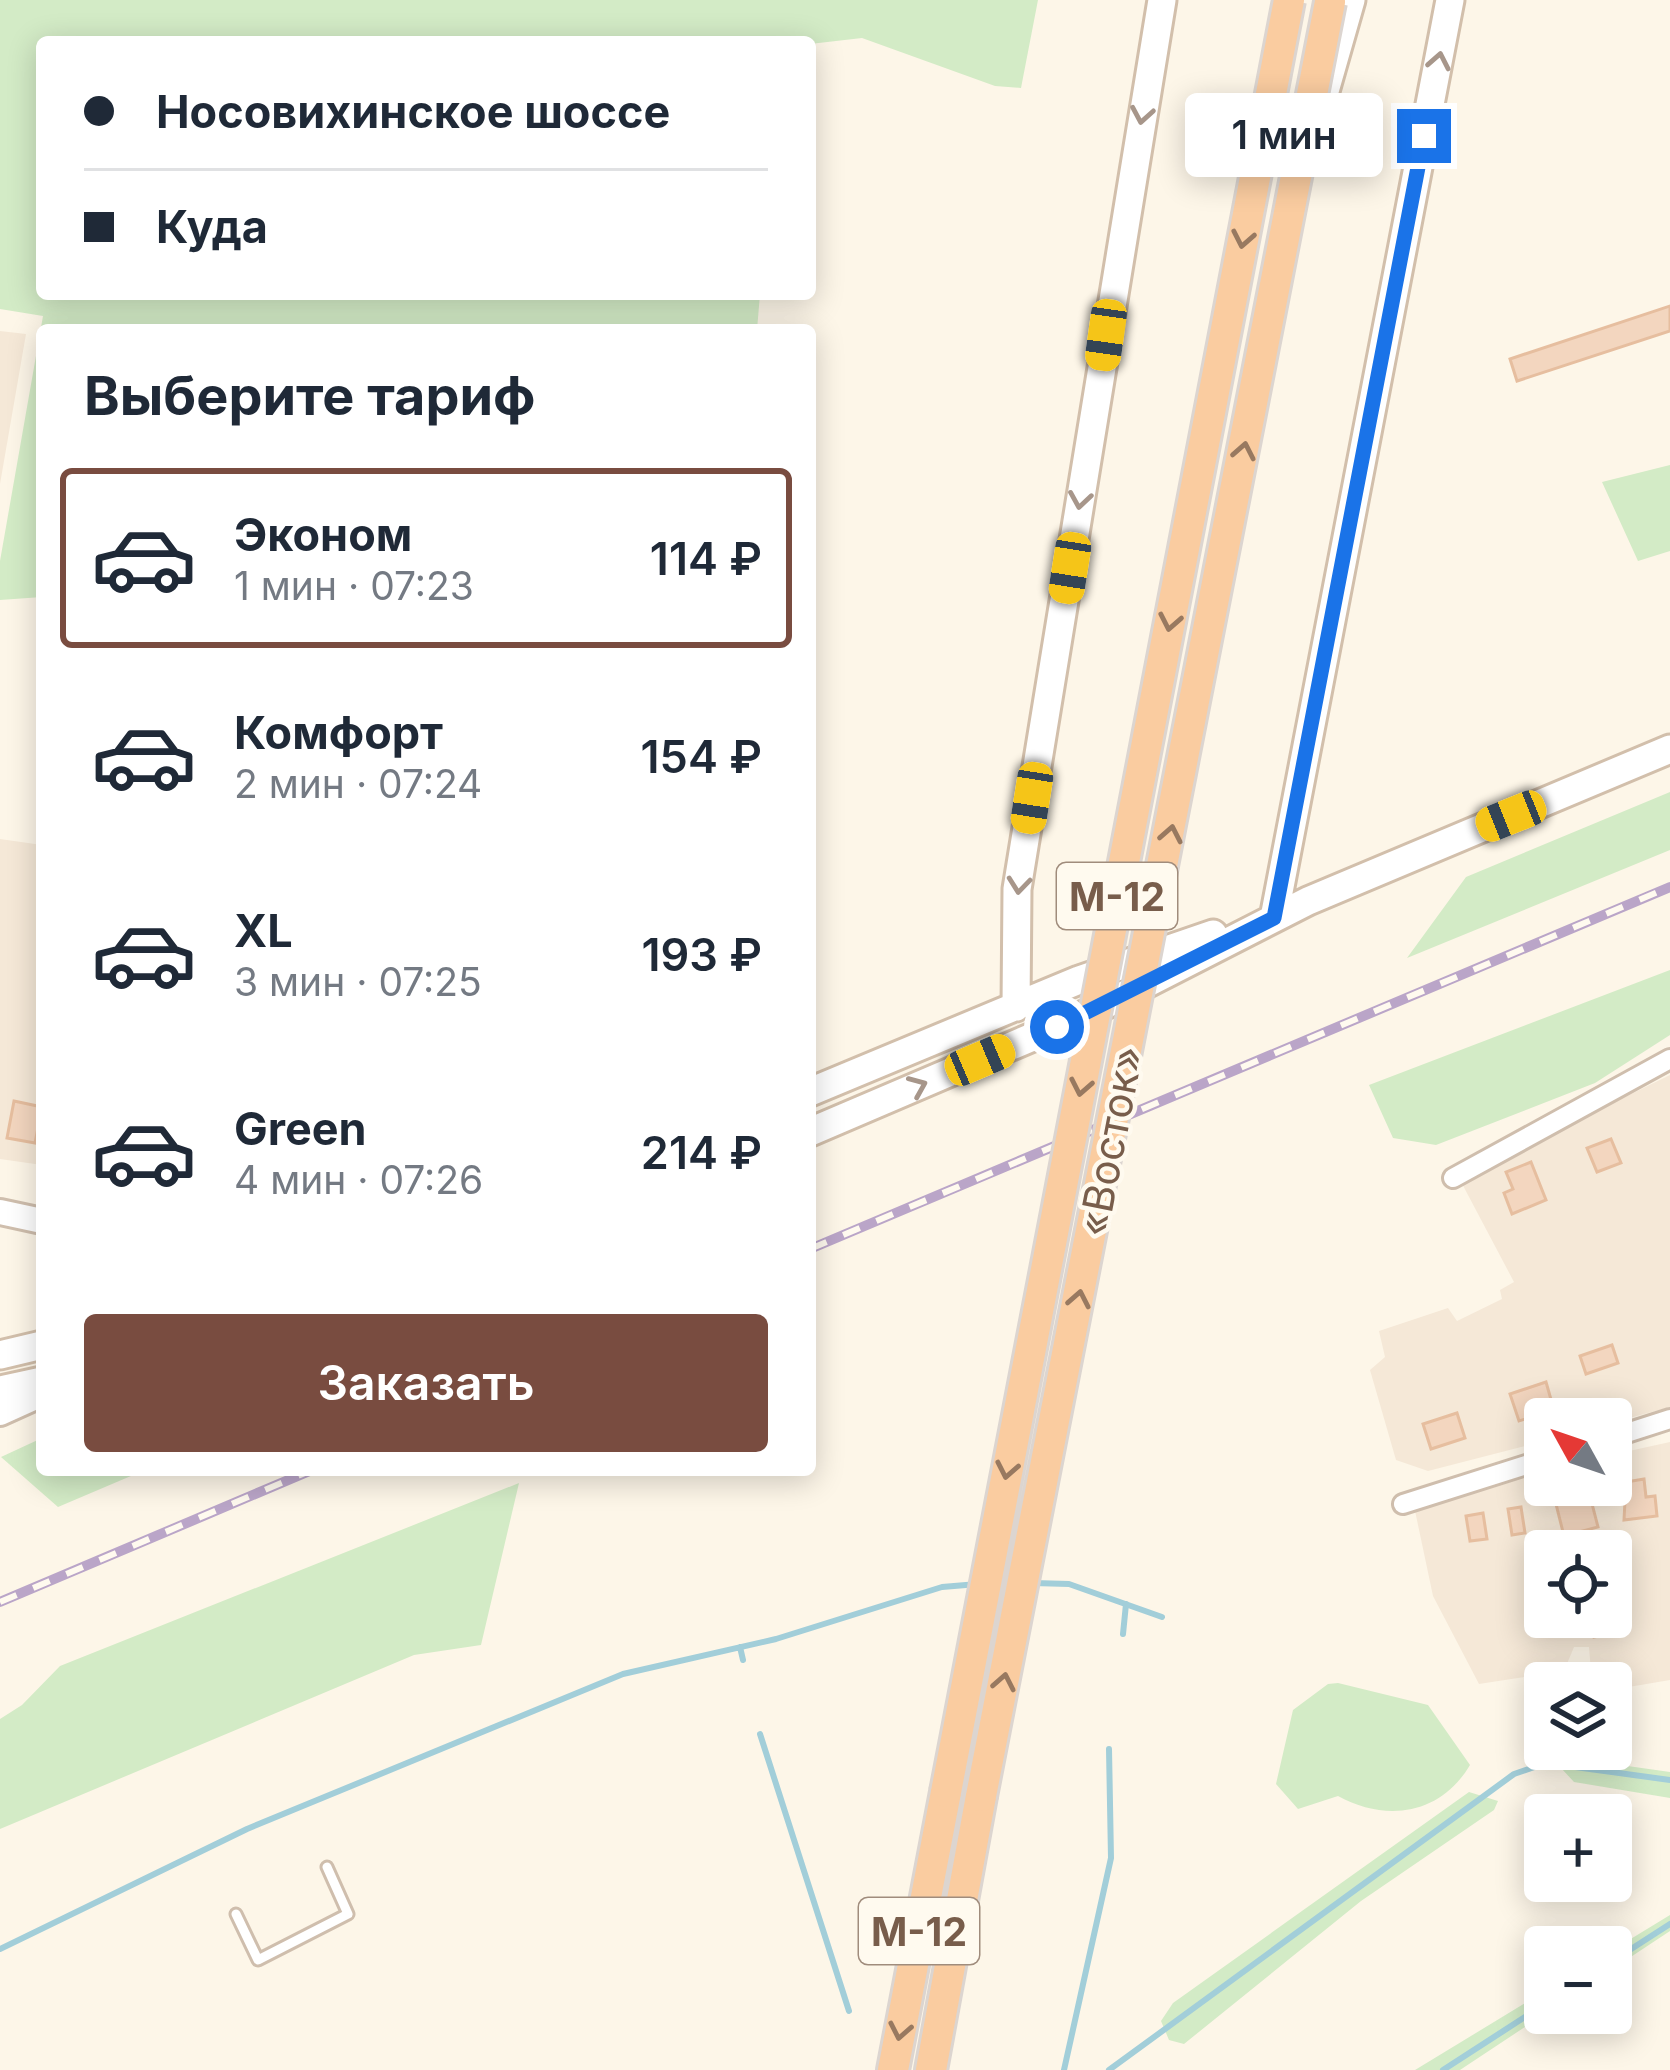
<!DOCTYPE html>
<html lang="ru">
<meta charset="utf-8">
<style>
body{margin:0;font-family:Inter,sans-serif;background:#f6f6f7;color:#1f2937;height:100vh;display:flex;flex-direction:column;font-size:45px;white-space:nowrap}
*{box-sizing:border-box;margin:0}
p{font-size:39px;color:#747a83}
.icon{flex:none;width:66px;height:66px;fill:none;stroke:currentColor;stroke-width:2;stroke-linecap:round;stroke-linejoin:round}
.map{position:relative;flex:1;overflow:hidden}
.drawer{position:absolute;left:36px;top:324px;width:780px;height:1152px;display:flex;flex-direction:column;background:#fff;border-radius:12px;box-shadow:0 6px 30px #0003}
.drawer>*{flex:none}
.guide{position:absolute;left:36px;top:36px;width:780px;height:264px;border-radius:12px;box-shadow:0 6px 30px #0003;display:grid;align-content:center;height:264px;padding:0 48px;background:#fff}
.needle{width:78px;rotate:310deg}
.tools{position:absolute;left:1524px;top:1398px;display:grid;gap:24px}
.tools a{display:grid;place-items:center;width:108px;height:108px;border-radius:12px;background:#fff;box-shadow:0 6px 30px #0003;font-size:60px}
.end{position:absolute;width:54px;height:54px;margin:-27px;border:15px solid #1a73e8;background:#fff;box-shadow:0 0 0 6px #fff}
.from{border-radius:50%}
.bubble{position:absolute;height:84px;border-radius:12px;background:#fff;box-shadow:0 6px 30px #0003;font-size:39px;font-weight:600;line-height:84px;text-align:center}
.car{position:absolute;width:36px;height:72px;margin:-36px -18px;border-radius:15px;box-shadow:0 0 9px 3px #0007;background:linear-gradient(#f5c518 24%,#345 0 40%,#f5c518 0 76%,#345 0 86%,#f5c518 0)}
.guide b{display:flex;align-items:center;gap:42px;height:114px;font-size:45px}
.guide b+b{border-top:3px solid #e0e1e3}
.guide i{width:30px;height:30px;background:#1f2937}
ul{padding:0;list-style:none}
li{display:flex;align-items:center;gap:36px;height:180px;margin:0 24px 18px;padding:0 24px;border:6px solid transparent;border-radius:12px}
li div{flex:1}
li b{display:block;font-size:45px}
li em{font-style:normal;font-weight:600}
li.selected{border-color:#794c40}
li>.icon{width:108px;height:108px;stroke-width:1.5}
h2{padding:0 48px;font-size:54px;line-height:144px}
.action{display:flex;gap:24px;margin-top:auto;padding:24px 48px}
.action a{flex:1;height:138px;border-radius:12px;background:#794c40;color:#fff;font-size:48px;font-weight:600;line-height:138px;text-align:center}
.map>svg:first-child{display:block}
.residential{fill:#f5e8d7;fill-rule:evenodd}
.green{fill:#d3ebc6}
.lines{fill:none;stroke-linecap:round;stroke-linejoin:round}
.stream{stroke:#a2ced9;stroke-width:6}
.building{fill:#f3d6bf;stroke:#e6be9f;stroke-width:3}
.service-casing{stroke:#cfbead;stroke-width:15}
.minor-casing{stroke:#cfbead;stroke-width:24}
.tertiary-casing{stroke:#cfbead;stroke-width:30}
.secondary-casing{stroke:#d2bfab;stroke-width:33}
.trunk-casing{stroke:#dcd5d0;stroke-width:36}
.service{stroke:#fff;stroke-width:9}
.minor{stroke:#fff;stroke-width:18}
.tertiary{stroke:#fff;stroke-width:24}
.secondary{stroke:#fff;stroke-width:27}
.trunk{stroke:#facca0;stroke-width:30}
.rail-casing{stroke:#baa5c8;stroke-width:10}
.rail{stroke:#fffaef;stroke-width:6;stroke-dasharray:18;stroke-linecap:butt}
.trunk-bridge-casing{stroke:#dcd5d0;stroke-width:36;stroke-linecap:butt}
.trunk-bridge{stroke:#facca0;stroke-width:30}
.oneway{stroke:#a7968a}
.oneway2{stroke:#987960}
.route{stroke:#1a73e8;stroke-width:15}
.labels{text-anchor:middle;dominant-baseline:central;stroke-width:9;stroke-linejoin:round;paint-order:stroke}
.shield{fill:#fffaef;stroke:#a08c7c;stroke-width:3}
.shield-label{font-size:39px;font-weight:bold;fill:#785d4b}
.street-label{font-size:42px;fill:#785d4b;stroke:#fffaef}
</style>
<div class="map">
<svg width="1670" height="2070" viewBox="0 0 1670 2070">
<rect width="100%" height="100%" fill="#fdf6e8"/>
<!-- residential -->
<path class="residential" d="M0,331L26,334L0,484Z
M0,839L42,845V1165L0,1159Z
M1670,1075V1407L1611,1423L1545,1419V1441L1428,1471L1396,1460L1370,1370L1385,1357L1379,1331L1448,1308L1457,1321L1502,1299L1500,1290L1514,1282L1459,1178Z
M1670,1442V1680L1611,1690V1683H1592L1589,1647H1574L1564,1671L1479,1684L1433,1596L1414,1506L1545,1472V1485H1611V1455ZM1545,1551H1611V1617H1545Z"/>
<!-- green -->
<path class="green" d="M0,0H1038L1021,88L995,86L862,38L810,44L42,42V294H760L757,330H42V597L0,600V561L43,316L0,309Z
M1670,465V551L1638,561L1602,482Z
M1670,792V850L1407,958L1466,877Z
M1670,970V1035L1595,1083L1436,1145L1393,1138L1369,1085Z
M42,1438V1470H145L58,1507L1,1457Z
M519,1483L481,1645L414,1655L0,1829V1719L22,1705L60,1666Z
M1338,1683L1428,1705L1470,1765C1441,1814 1387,1823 1338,1796L1298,1809L1276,1784L1293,1710L1328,1684Z
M1564,1757L1670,1772V1798L1574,1782L1561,1768Z
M1469,1792L1498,1801L1494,1810L1361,1901L1184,2044L1169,2040L1161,2021L1173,2003Z
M1670,1915V1931L1611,1970V1951Z
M1545,1991L1546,2013L1460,2070H1415Z"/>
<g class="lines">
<!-- stream -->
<path class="stream" d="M1033,1583L1069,1584L1162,1617
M1123,1634L1126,1604
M740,1647L743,1660
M760,1734L849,2011
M0,1949L247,1829L623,1674L776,1639L942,1587L978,1584
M1611,1962L1670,1924
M1064,2070L1111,1858L1109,1749
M1109,2070L1514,1774L1546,1763L1670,1780
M1443,2070L1545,2004"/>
</g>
<!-- building -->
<path class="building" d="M1670,306V331L1517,381L1510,359Z
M14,1101L42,1107L35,1143L7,1138Z
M1611,1139L1621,1163L1597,1172L1587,1148Z
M1531,1162L1546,1200L1512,1214L1504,1193L1513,1189L1506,1172Z
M1612,1345L1618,1363L1586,1374L1580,1356Z
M1546,1382L1554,1410L1519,1421L1510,1394Z
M1457,1413L1465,1438L1431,1449L1423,1424Z
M1644,1479L1646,1497L1655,1496L1657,1516L1624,1520L1626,1482Z
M1590,1496L1598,1527L1564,1536L1556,1504Z
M1521,1507L1525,1533L1512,1535L1508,1509Z
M1483,1513L1487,1539L1470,1541L1466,1516Z
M1620,1606L1625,1631L1594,1637L1590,1617H1611V1607Z"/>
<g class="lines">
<defs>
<path id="service" d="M236,1914L258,1960L348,1914L327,1867"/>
<path id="minor" d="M1453,1178L1670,1059
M1611,1438L1670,1419
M1403,1504L1545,1459"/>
<path id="tertiary" d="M0,1212L42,1221
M0,1413L42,1394"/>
<path id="secondary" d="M1325,91L1351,0
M1274,918L1450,0
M1016,1007L1017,889L1162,0
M810,1092L1079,980L1213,934
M810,1132L1091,1012L1308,901L1670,749
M0,1355L42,1345
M0,1390L42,1381"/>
<path id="trunk" d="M893,2070L946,1792
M931,2070L981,1796"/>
</defs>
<!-- service casing -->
<use href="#service" class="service-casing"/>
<!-- minor casing -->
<use href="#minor" class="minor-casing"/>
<!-- tertiary casing -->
<use href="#tertiary" class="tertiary-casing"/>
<!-- secondary casing -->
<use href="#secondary" class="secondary-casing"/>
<!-- trunk casing -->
<use href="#trunk" class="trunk-casing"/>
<!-- service -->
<use href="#service" class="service"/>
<!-- minor -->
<use href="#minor" class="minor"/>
<!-- tertiary -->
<use href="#tertiary" class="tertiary"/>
<!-- secondary -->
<use href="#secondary" class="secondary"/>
<!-- trunk -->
<use href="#trunk" class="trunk"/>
<defs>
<path id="rail" d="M810,1249L1670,887
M0,1602L312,1470"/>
</defs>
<!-- rail casing -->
<use href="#rail" class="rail-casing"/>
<!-- rail -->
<use href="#rail" class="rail"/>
<defs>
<path id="trunk-bridge" d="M946,1792L1289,0
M981,1796L1330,2"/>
</defs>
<!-- trunk-bridge casing -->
<use href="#trunk-bridge" class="trunk-bridge-casing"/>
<!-- trunk-bridge -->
<use href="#trunk-bridge" class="trunk-bridge"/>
</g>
<!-- one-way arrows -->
<defs><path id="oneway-chevron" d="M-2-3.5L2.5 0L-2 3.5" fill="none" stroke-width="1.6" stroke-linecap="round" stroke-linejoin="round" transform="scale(3)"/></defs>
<g class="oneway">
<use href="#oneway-chevron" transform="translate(1439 61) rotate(-79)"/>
<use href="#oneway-chevron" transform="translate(1142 115) rotate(100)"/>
<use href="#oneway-chevron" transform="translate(1080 500) rotate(99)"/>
<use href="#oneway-chevron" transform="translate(1019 885) rotate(96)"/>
<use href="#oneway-chevron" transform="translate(918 1086) rotate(-23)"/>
</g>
<g class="oneway2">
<use href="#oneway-chevron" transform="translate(1243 239) rotate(101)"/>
<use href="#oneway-chevron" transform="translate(1244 451) rotate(-79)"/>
<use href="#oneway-chevron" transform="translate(1170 622) rotate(101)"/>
<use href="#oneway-chevron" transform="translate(1171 834) rotate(-79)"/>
<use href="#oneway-chevron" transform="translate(1081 1087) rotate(101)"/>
<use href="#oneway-chevron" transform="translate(1079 1299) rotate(-79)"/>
<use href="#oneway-chevron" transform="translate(1007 1470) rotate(101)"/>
<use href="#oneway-chevron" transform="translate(1004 1682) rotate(-79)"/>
<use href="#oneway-chevron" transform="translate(900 2031) rotate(101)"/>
</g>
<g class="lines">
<!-- route -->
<path class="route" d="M1057,1027L1274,918L1424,136"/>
</g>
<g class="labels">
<!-- shield labels -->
<g class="shield">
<rect x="1057" y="863" width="120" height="66" rx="9"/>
<rect x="859" y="1898" width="120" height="66" rx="9"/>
</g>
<g class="shield-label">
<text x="1117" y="896">М-12</text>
<text x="919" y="1931">М-12</text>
</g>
<!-- street labels -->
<g class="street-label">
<text transform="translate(1110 1141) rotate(-79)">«Восток»</text>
</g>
</g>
</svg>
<div class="tools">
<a><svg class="needle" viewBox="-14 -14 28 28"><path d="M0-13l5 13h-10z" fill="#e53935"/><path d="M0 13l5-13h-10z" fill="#747a83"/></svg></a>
<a><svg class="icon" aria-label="locate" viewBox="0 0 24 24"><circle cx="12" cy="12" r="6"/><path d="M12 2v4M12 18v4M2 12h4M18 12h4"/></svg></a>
<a><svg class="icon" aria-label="layers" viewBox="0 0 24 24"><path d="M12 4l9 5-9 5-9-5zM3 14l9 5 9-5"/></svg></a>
<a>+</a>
<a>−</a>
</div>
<i class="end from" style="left:1057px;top:1027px"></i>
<i class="end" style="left:1424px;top:136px"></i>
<div class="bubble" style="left:1185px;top:93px;width:198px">1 мин</div>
<i class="car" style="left:1106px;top:335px;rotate:188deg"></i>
<i class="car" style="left:1070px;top:568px;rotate:189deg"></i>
<i class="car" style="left:1032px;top:798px;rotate:189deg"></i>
<i class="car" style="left:1511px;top:816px;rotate:248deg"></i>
<i class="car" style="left:980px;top:1060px;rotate:67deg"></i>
<div class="guide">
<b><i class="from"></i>Носовихинское шоссе</b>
<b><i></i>Куда</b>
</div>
<section class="drawer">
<h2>Выберите тариф</h2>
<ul>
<li class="selected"><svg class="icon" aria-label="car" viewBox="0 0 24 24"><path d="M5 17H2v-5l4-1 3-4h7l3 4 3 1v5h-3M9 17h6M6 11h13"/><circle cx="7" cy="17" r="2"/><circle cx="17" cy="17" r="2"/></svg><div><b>Эконом</b><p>1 мин · 07:23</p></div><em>114 ₽</em></li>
<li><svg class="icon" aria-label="car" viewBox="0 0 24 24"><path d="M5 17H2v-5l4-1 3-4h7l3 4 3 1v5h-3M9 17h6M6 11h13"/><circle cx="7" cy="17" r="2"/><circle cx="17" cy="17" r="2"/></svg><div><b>Комфорт</b><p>2 мин · 07:24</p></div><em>154 ₽</em></li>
<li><svg class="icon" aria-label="car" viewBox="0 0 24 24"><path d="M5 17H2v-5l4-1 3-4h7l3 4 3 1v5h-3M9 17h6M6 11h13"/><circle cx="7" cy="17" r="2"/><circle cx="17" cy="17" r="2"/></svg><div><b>XL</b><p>3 мин · 07:25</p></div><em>193 ₽</em></li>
<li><svg class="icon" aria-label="car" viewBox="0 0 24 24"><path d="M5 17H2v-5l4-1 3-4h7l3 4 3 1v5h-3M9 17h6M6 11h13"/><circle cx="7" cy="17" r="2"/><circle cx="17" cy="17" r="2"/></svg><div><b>Green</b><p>4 мин · 07:26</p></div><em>214 ₽</em></li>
</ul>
<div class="action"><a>Заказать</a></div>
</section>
</div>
